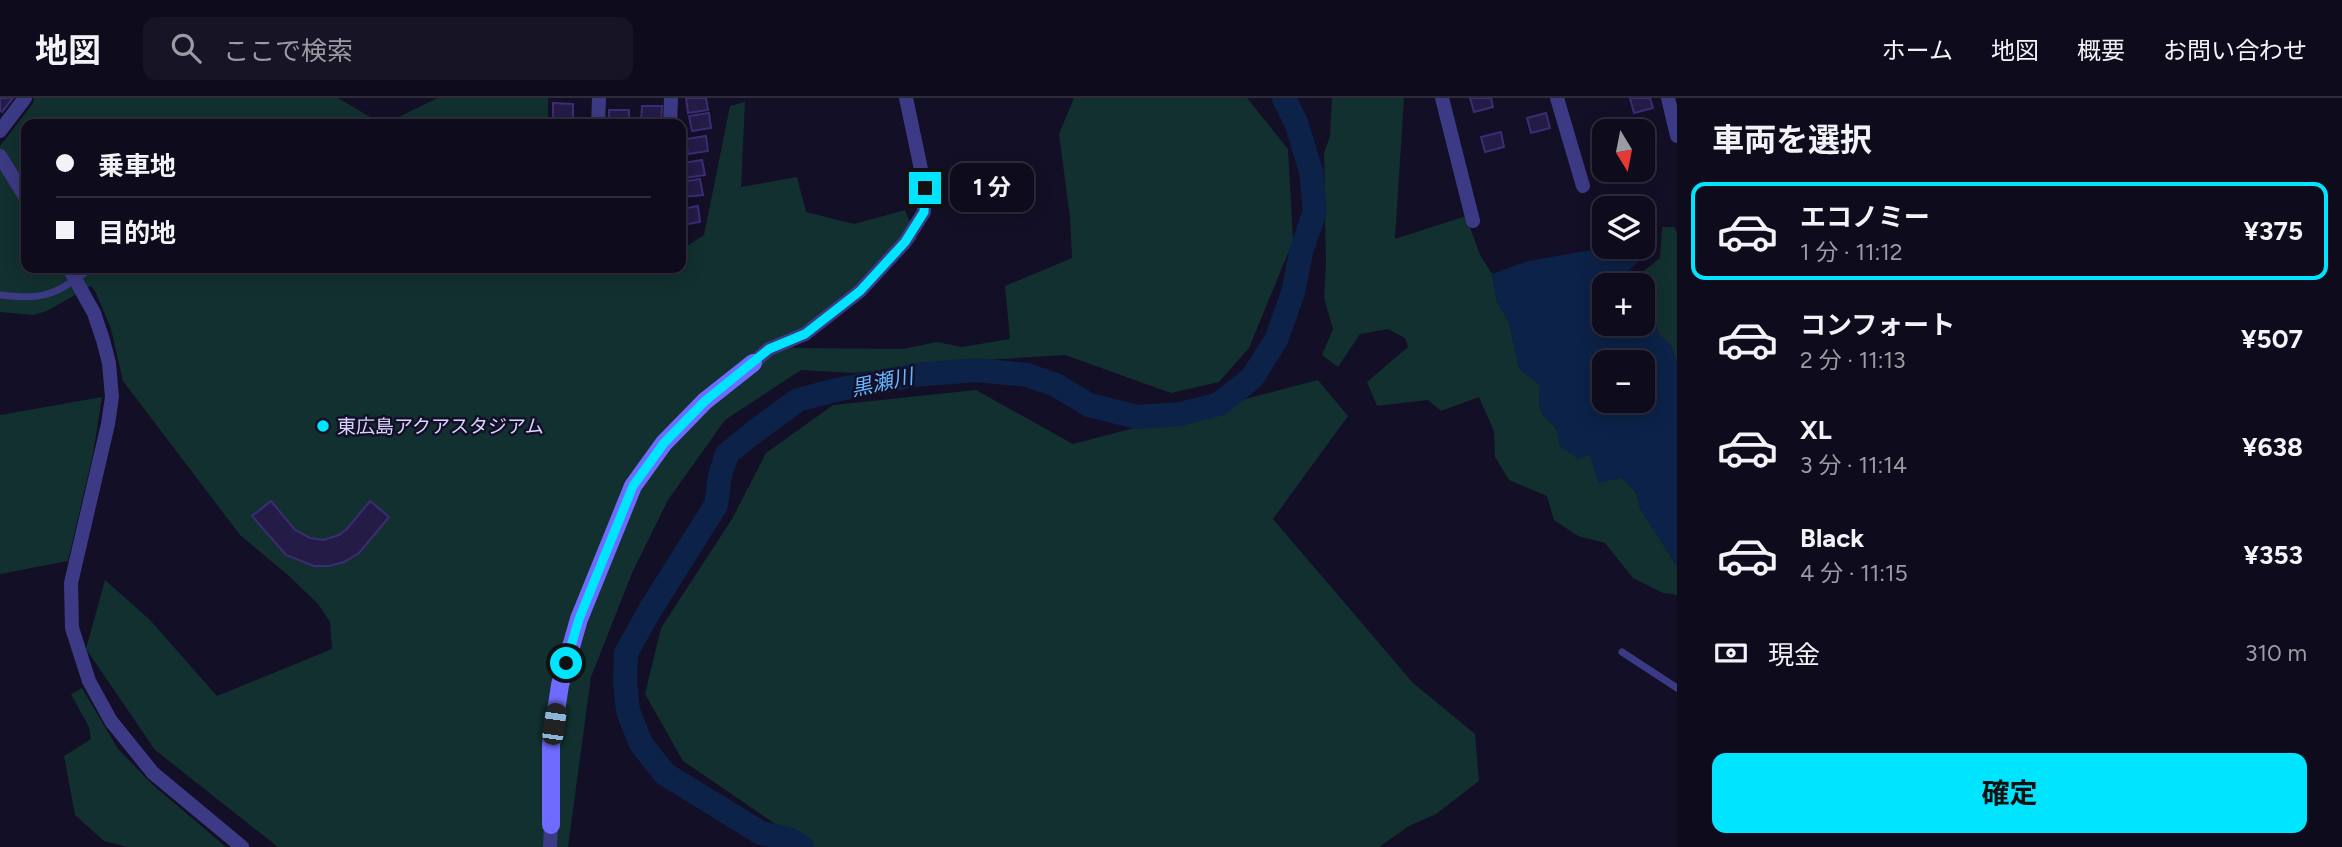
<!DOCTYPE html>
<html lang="ja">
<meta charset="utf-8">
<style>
body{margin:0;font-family:Figtree,"Noto Sans JP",sans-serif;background:#171425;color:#f1f3f6;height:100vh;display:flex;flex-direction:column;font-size:26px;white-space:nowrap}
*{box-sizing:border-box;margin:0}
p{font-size:23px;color:#9b9ba3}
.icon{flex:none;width:38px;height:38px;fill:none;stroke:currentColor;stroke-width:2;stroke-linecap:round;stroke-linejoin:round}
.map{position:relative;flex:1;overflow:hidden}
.drawer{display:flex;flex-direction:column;background:#0e0b1c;width:665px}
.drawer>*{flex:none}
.hud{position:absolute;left:21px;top:21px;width:665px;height:154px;border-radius:14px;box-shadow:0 4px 18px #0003,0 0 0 2px #2e2b3b;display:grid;align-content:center;height:154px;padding:0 35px;background:#0e0b1c}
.needle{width:46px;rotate:170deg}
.buttons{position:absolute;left:1592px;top:21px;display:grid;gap:14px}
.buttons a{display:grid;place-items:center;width:63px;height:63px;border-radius:14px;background:#0e0b1c;box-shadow:0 4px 18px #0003,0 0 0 2px #2e2b3b;font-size:35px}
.end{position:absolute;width:32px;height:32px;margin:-16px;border:9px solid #00e5ff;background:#111;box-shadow:0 0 0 4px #111}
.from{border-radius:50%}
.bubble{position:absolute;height:49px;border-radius:14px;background:#0e0b1c;box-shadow:0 4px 18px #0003,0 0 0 2px #2e2b3b;font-size:23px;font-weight:700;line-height:49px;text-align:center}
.car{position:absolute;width:21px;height:42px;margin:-21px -10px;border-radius:9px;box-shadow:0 0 5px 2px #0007;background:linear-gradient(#222 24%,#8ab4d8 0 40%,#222 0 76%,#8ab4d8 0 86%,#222 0)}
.hud b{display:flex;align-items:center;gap:24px;height:66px;font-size:26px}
.hud b+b{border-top:2px solid #2e2b3b}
.hud i{width:18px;height:18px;background:#f1f3f6}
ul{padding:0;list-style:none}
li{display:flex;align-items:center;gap:21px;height:98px;margin:0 14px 10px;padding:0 21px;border:4px solid transparent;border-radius:14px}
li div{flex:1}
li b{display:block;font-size:26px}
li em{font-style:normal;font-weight:700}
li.active{border-color:#00e5ff}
li>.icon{width:63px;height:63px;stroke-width:1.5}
h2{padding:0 35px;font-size:32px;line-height:84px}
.pay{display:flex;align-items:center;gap:18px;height:77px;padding:0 35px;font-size:26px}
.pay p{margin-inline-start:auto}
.button{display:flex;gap:14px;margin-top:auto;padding:14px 35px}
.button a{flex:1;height:80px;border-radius:14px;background:#00e5ff;color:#111;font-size:28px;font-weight:700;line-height:80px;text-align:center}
header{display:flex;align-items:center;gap:42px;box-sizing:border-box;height:98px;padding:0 35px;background:#0e0b1c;border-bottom:2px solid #2e2b3b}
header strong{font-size:33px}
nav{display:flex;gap:38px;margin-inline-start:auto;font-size:24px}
.search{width:490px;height:63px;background:#171425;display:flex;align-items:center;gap:18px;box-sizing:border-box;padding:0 24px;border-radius:14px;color:#9b9ba3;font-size:26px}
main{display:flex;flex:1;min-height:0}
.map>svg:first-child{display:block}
.green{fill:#12302f}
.water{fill:#0c2248;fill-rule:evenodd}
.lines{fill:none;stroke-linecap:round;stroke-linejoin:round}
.river{stroke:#0c2248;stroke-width:24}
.building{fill:#241b47;stroke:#3b2d73;stroke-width:2}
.lane{stroke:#3d3a85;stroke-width:7}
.street{stroke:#3d3a85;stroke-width:14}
.secondary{stroke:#6f6bff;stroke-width:18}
.route{stroke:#00e5ff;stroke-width:9}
.poi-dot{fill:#00e5ff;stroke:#130f26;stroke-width:2.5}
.labels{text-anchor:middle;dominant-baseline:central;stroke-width:5;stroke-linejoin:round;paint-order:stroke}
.poi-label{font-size:19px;fill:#d9d4ff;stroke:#130f26;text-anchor:start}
.water-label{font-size:21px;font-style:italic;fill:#62b6ff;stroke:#130f26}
</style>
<header>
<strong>地図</strong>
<div class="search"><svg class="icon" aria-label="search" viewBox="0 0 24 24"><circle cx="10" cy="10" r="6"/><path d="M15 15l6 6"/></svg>ここで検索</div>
<nav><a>ホーム</a><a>地図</a><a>概要</a><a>お問い合わせ</a></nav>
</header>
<main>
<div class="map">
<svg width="1677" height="749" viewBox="0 0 1677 749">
<rect width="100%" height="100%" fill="#130f26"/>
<!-- green -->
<path class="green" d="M34,0H338L382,26H26V170H681V152L704,137L730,8L745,4L741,89L797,79L806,114L854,126L905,112L917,141L839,218L792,250L903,251L937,244L962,249L1010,241L1005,188L1072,160L1070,120L1059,36L1074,0H1247L1288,51L1293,143L1249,250L1219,284L1171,295L1065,257L970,263L853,275L801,272L725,322L668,402L632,475L591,579L568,749H278L155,652L86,551L105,482L150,522L217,598L332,551L330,524L318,506L289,478L240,437L123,283L111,231L96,195L91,188L47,213L33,217L0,214V48L33,5Z
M438,0H548V26H384Z
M1332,0H1404L1395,141L1466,118L1480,157L1492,176L1497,204L1509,224L1519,270L1540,287L1539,304L1542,316L1556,330L1561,348L1590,357L1622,380L1636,394L1641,412L1677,468V497L1663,495L1633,480L1605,445L1578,438L1554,422L1547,398L1509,382L1495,359L1494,333L1479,299L1441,313L1428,302L1377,308L1367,284L1408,249L1405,240L1388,231L1360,236L1338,269L1322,257L1333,231L1324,200L1326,166L1324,55L1330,38Z
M1662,129H1674L1677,135V265L1671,248L1659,236L1651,211L1643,206V187H1636L1635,180L1660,160Z
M1318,282L1348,318L1273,421L1413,585L1475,636L1479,683L1436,716L1409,728L1379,749H809L683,663L645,596L661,530L732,421L766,355L833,307L976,292L1073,346Z
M102,299L93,356L68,463L0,476V317Z
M82,590L118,651L153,687L226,749H127L104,743L75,717L64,658L91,641L89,629L71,596Z"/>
<!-- water -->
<path class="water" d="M1603,150L1638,164L1617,183L1618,187H1605V226H1643V206L1651,211L1659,236L1671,248L1677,265V468L1641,412L1636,394L1622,380L1598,385L1590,357L1578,361L1560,348L1556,330L1542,316L1539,304L1540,287L1519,270L1509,224L1497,204L1492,176L1528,163ZM1605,264H1643V303H1605Z"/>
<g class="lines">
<!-- river -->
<path class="river" d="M802,749L789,741L761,735L665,676L641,646L628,613L625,584L626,555L650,512L716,407L720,377L727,356L758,331L798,302L836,292L915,277L976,272L1027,277L1056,287L1089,307L1137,319L1180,316L1219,306L1252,280L1276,242L1293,195L1301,154L1315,113L1311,73L1296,25L1284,0"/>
</g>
<!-- building -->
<path class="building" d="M0,0H13L2,14L0,12Z
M686,0H706L708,12L688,15Z
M1470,0H1491L1493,9L1474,14Z
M1630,0H1650L1653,10L1634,15Z
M553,5L573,6V21H553Z
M642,8H662L661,24L641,23Z
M609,12H629V26H609Z
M709,15L711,30L692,33L689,18Z
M1546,15L1550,30L1531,35L1527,20Z
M1650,27L1654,42L1643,45V33H1631Z
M1501,34L1504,49L1485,54L1481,39Z
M706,38L708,53L688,56L686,41Z
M702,62L705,77L685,80L683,65Z
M700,81L703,97L683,99L681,84Z
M698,108L700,124L681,127V111Z
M271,403L295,432L310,440L323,442L339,437L347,431L370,403L389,419L359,455L344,464L329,468H314L286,457L252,418Z"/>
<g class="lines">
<!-- lane -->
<path class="lane" d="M0,197C42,203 58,196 91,170
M1622,554L1677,590"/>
<!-- street -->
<path class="street" d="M1442,0L1473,123
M1557,0L1583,88
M1668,0L1677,38
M598,26L599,0
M670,26L671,0
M0,33L25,0
M0,58L26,100
M69,170L94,215L103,242L109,265L112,299L108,326L71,485L72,530L89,583L111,623L153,675L242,749
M753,265L769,251L805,236L860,193L905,144L924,114L925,90L906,0
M550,749L551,727"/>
<!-- secondary -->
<path class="secondary" d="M551,727V646L560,587L579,521L633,388L664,345L705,303L753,265"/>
</g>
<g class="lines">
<!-- route -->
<path class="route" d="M566,565L579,521L633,388L664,345L705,303L769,251L805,236L860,193L905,144L924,114L925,90"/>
</g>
<!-- markers -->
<circle class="poi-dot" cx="323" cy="328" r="7"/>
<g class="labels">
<!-- poi labels -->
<g class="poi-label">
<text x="337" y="328">東広島アクアスタジアム</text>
</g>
<!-- water labels -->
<g class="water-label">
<text transform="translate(882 284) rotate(-12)">黒瀬川</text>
</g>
</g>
</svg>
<div class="buttons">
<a><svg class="needle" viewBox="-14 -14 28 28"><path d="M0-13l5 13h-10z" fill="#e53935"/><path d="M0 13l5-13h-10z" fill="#9b9ba3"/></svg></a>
<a><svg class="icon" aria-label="layers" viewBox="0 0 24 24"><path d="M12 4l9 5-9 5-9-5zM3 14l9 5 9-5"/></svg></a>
<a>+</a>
<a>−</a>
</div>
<i class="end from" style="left:566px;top:565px"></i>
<i class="end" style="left:925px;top:90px"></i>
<div class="bubble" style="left:950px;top:65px;width:84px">1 分</div>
<i class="car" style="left:554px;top:626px;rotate:8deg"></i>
<div class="hud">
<b><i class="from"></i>乗車地</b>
<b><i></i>目的地</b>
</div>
</div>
<section class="drawer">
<h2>車両を選択</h2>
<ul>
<li class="active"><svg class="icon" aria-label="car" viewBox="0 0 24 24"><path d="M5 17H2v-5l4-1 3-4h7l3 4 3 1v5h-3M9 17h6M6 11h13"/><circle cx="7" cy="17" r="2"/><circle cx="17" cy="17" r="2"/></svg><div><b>エコノミー</b><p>1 分 · 11:12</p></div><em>¥375</em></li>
<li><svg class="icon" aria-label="car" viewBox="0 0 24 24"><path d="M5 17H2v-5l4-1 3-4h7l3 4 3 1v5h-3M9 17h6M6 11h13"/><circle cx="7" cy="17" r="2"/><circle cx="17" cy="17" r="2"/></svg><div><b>コンフォート</b><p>2 分 · 11:13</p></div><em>¥507</em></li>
<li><svg class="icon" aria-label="car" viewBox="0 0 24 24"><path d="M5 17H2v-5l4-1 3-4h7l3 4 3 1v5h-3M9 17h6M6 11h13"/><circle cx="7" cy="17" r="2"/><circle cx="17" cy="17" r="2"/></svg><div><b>XL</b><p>3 分 · 11:14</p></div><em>¥638</em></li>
<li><svg class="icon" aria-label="car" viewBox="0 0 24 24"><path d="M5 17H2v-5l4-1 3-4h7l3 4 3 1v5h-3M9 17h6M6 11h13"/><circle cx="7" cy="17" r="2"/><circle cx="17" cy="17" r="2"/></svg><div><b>Black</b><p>4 分 · 11:15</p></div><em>¥353</em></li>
</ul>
<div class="pay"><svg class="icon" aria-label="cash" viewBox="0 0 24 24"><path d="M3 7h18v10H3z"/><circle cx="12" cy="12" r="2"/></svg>現金<p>310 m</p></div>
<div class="button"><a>確定</a></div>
</section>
</main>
